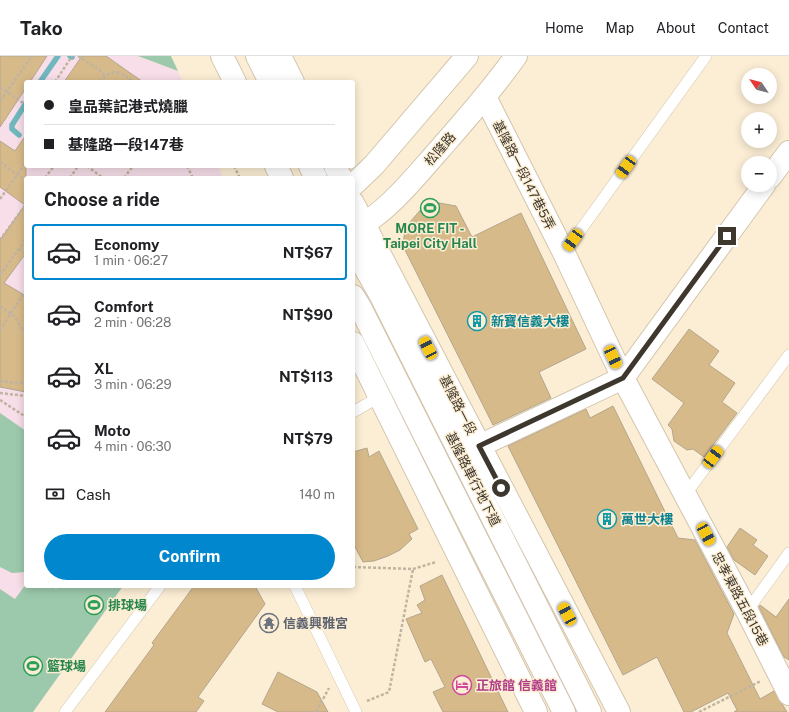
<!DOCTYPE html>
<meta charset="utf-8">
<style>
body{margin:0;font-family:"Public Sans","Noto Sans TC",sans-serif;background:#f6f6f6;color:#202124;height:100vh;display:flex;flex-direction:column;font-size:15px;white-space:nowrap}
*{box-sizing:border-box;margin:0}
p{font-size:13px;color:#757577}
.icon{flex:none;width:22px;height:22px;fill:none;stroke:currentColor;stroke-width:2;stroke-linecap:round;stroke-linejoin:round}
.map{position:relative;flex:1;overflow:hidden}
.details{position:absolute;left:24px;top:120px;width:331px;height:412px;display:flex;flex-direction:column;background:#fff;border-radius:4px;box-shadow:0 2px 10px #0003}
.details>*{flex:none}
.top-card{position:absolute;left:24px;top:24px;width:331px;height:88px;border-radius:4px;box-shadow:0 2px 10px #0003;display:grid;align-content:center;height:88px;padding:0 20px;background:#fff}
.needle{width:26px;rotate:305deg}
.buttons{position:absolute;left:741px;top:12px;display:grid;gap:8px}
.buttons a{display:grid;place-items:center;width:36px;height:36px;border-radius:50%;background:#fff;box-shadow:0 2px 10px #0003;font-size:20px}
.end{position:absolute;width:18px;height:18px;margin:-9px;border:5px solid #3d372d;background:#fff;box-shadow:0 0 0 2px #fff}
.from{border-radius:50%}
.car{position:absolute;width:12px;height:24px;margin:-12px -6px;border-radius:5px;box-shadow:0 0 3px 1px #0007;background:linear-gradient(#f5c518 24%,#345 0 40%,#f5c518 0 76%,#345 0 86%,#f5c518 0)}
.top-card b{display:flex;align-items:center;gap:14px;height:38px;font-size:15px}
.top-card b+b{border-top:1px solid #e0e0e0}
.top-card i{width:10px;height:10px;background:#202124}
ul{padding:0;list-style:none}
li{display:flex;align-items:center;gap:12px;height:56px;margin:0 8px 6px;padding:0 12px;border:2px solid transparent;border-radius:4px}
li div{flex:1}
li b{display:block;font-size:15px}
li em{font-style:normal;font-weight:700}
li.on{border-color:#0087ce}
li>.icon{width:36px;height:36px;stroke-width:1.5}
h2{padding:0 20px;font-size:18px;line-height:48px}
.pay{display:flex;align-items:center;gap:10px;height:44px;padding:0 20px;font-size:15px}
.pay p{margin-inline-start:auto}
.button{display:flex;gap:8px;margin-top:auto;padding:8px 20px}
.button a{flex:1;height:46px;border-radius:24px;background:#0087ce;color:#fff;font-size:16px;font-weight:700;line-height:46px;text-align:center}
header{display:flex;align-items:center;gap:24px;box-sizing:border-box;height:56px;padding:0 20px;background:#fff;border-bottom:1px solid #e0e0e0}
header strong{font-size:19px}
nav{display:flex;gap:22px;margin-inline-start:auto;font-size:14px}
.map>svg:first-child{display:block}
.education{fill:#f7dee8}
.green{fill:#9cc9ac}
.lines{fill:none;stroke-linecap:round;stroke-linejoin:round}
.stream{stroke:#70b7be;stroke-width:5.5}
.building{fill:#d7ba8a;stroke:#b3a58e}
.service-casing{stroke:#d3c5ad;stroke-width:12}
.minor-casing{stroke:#d3c5ad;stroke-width:24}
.tertiary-casing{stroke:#d3c5ad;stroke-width:24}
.secondary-casing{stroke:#d3c5ad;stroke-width:24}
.primary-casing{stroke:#d3c5ad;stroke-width:24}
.trunk-casing{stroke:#d3c5ad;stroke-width:24}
.path{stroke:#c0b4a0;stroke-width:2.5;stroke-dasharray:3 2;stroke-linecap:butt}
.service{stroke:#fff;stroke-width:11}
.minor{stroke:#fff;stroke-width:22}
.tertiary{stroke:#fff;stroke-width:22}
.secondary{stroke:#fff;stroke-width:22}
.primary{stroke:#fff;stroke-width:22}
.trunk{stroke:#fff;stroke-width:22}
.route{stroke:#3d372d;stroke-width:5}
.labels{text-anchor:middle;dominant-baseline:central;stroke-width:3;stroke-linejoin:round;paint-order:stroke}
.street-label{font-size:13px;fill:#3d372d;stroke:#fceed5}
.leisure-label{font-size:13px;font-weight:bold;fill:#27864d;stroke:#fceed5;text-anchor:start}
.culture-label{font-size:13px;font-weight:bold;fill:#0d838f;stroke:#fceed5;text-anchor:start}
.worship-label{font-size:13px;font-weight:bold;fill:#5b616d;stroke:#fceed5;text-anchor:start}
.hotel-label{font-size:13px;font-weight:bold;fill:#b23c85;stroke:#fceed5;text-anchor:start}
</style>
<header>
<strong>Tako</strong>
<nav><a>Home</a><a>Map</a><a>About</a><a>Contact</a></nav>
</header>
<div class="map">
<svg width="789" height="656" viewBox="0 0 789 656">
<rect width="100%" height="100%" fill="#fceed5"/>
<!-- education -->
<path class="education" d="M0,0H138L178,15L183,26H26V110H218L223,122H26V530H123L33,656H0Z"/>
<!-- green -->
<path class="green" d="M138,0H171L178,15Z
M0,357L26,375V516L12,517L0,511Z
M26,528V530H52L56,533L59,530H123L33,656H0V533L15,543Z"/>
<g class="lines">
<!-- stream -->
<path class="stream" d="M70,0L72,1
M40,26L58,0
M19,79L12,73V69L26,47"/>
</g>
<!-- building -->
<path class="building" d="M0,0H47L30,26H26V32L0,71Z
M82,0H106L143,26H64Z
M26,79V197L4,227L26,240V336L0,331V184L25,149L0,131V85L15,95Z
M428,145L456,150L472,181L521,157L586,293L539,316L551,342L493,369L403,190L405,172Z
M689,273L719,295L709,309L735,327L722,346L737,357L704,401L693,393L687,394L674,385L672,373L668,369L684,347L652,323Z
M613,350L678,482L695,484L734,558L727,577L760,643L774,635L787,656H734L737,654L728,637L691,656H684L657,601L623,619L508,390L586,353L590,362Z
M367,392L369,401L379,395L418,473L409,478L412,483L400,494L388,500L374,505L363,506L353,487V396Z
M740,472L757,484L753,489L768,500L755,519L734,504L727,491Z
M442,519L492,623L508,656H443L433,636L445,631L431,603L425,606L406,563L422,557L417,549L425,544L420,530Z
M194,530H255L265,548L198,641L204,645L196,656H105L154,589L152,587Z
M789,543V604L784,601L759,551L760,549L776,561Z
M278,616L317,636L328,656H278L262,648Z"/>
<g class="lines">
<defs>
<path id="service" d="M564,197L706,0
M353,356L379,341
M685,439L789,299
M295,530L356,656
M747,555L789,497
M65,656L160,530"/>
<path id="minor" d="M485,41L564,197L623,322L747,555L789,638
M770,121L789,96
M479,390L623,322L764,129"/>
<path id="tertiary" d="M353,129L374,109L467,0
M353,174C386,158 415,121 439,94C466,63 493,33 516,0"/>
<path id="secondary" d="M280,0L293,26
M335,110L341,122
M353,147L619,656
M353,287L536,656"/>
<path id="primary" d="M222,0L235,26
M276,110L282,122
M353,191L381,240L590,656
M353,240L360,251L564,656"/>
<path id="trunk" d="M257,0L270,26
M310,110L316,122"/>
</defs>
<!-- service casing -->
<use href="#service" class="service-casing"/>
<!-- minor casing -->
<use href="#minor" class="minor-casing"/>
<!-- tertiary casing -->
<use href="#tertiary" class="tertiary-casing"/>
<!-- secondary casing -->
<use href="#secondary" class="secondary-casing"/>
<!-- primary casing -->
<use href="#primary" class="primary-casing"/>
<!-- trunk casing -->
<use href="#trunk" class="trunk-casing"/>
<!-- path -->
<path class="path" d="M78,0L100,14L105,20
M55,26L72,0
M100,26C112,10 121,16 134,26
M0,31L26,49
M0,45L32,0
M0,106L26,125
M87,110L103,122
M187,110L193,122
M234,110L240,122
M45,122L54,110
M70,122L78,110
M124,122L133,110
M0,143L26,106
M0,184L26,148
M19,193L26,198
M0,219L26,183
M0,250L14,260L23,274L26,276
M0,274L26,234
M0,325L17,327L26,326
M0,337L26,340
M0,344L26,361
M353,511L413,513L436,506
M367,645L389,636L413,513
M316,656L329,632
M699,656L761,625"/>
<!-- service -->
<use href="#service" class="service"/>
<!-- minor -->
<use href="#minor" class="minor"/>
<!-- tertiary -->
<use href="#tertiary" class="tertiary"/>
<!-- secondary -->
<use href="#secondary" class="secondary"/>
<!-- primary -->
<use href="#primary" class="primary"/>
<!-- trunk -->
<use href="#trunk" class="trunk"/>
</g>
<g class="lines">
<!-- route -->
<path class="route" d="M501,432L479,390L623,322L727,180"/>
</g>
<!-- icons -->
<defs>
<symbol id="stadium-ring" viewBox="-11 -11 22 22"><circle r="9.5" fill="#fceed5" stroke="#2e9e5b" stroke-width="1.5"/><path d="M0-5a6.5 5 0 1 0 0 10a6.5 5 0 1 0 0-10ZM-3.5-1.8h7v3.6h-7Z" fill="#2e9e5b"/></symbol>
<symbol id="building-ring" viewBox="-11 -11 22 22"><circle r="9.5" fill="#fceed5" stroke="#0f9aa8" stroke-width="1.5"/><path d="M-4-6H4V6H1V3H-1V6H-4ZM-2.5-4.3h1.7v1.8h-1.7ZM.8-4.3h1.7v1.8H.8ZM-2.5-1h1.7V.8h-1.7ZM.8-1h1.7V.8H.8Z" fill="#0f9aa8"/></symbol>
<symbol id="temple-ring" viewBox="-11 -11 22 22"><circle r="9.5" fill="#fceed5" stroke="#6b7280" stroke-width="1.5"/><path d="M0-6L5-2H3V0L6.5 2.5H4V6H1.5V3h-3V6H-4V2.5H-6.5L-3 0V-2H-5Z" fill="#6b7280"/></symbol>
<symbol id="hotel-ring" viewBox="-11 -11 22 22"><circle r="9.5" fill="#fceed5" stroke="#d1479c" stroke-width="1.5"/><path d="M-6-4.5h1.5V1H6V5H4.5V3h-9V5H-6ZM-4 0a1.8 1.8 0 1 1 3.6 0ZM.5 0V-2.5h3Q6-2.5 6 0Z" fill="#d1479c"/></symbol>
</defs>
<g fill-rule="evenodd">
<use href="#stadium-ring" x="419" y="141" width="22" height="22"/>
<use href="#building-ring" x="466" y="254" width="22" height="22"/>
<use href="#building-ring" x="596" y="452" width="22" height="22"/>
<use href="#stadium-ring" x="83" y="538" width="22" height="22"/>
<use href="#temple-ring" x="258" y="556" width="22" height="22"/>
<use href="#stadium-ring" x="22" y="599" width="22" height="22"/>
<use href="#hotel-ring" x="451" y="618" width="22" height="22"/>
</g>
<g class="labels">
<!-- street labels -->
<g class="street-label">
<text transform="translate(440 93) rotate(-49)">松隆路</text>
<text transform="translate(524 119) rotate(63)">基隆路一段147巷5弄</text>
<text transform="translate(458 349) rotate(63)">基隆路一段</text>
<text transform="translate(473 423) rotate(63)">基隆路車行地下道</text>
<text transform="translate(740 543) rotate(62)">忠孝東路五段15巷</text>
</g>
<!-- leisure labels -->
<g class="leisure-label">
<text x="430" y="172" text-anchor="middle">MORE FIT -<tspan x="430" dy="15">Taipei City Hall</tspan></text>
<text x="108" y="549">排球場</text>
<text x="47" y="610">籃球場</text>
</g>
<!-- culture labels -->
<g class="culture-label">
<text x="491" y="265">新寶信義大樓</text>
<text x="621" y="463">萬世大樓</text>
</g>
<!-- worship labels -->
<g class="worship-label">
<text x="283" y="567">信義興雅宮</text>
</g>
<!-- hotel labels -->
<g class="hotel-label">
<text x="476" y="629">正旅館 信義館</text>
</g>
</g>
</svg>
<div class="buttons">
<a><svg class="needle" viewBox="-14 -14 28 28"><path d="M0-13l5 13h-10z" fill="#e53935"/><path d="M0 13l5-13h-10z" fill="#757577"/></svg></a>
<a>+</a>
<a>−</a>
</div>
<i class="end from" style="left:501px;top:432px"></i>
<i class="end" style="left:727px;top:180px"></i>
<i class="car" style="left:626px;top:111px;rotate:216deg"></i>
<i class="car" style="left:573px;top:184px;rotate:216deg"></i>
<i class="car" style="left:428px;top:292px;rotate:333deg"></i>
<i class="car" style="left:613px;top:301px;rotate:155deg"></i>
<i class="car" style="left:713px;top:401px;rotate:37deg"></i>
<i class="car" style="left:706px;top:478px;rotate:152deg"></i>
<i class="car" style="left:567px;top:558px;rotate:332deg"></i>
<div class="top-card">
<b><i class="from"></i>皇品葉記港式燒臘</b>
<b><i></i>基隆路一段147巷</b>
</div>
<section class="details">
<h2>Choose a ride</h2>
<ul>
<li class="on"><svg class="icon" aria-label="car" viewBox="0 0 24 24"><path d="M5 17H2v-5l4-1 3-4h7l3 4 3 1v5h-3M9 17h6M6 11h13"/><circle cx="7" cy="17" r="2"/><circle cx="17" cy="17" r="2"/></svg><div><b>Economy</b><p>1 min · 06:27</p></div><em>NT$67</em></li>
<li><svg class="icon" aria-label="car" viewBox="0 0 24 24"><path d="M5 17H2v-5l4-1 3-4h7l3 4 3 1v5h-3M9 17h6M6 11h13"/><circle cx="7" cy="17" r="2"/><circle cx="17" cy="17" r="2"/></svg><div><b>Comfort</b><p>2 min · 06:28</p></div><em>NT$90</em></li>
<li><svg class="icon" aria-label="car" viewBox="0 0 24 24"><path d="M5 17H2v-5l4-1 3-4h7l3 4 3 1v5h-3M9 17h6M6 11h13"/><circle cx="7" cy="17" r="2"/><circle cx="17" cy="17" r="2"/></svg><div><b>XL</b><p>3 min · 06:29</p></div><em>NT$113</em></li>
<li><svg class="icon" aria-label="car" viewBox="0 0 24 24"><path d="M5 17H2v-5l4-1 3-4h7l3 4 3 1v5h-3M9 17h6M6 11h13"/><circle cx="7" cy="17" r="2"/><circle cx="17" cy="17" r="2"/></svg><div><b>Moto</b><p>4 min · 06:30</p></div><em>NT$79</em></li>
</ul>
<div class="pay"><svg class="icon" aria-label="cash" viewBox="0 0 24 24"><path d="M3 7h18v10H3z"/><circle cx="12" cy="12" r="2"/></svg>Cash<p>140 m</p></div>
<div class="button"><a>Confirm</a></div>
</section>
</div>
